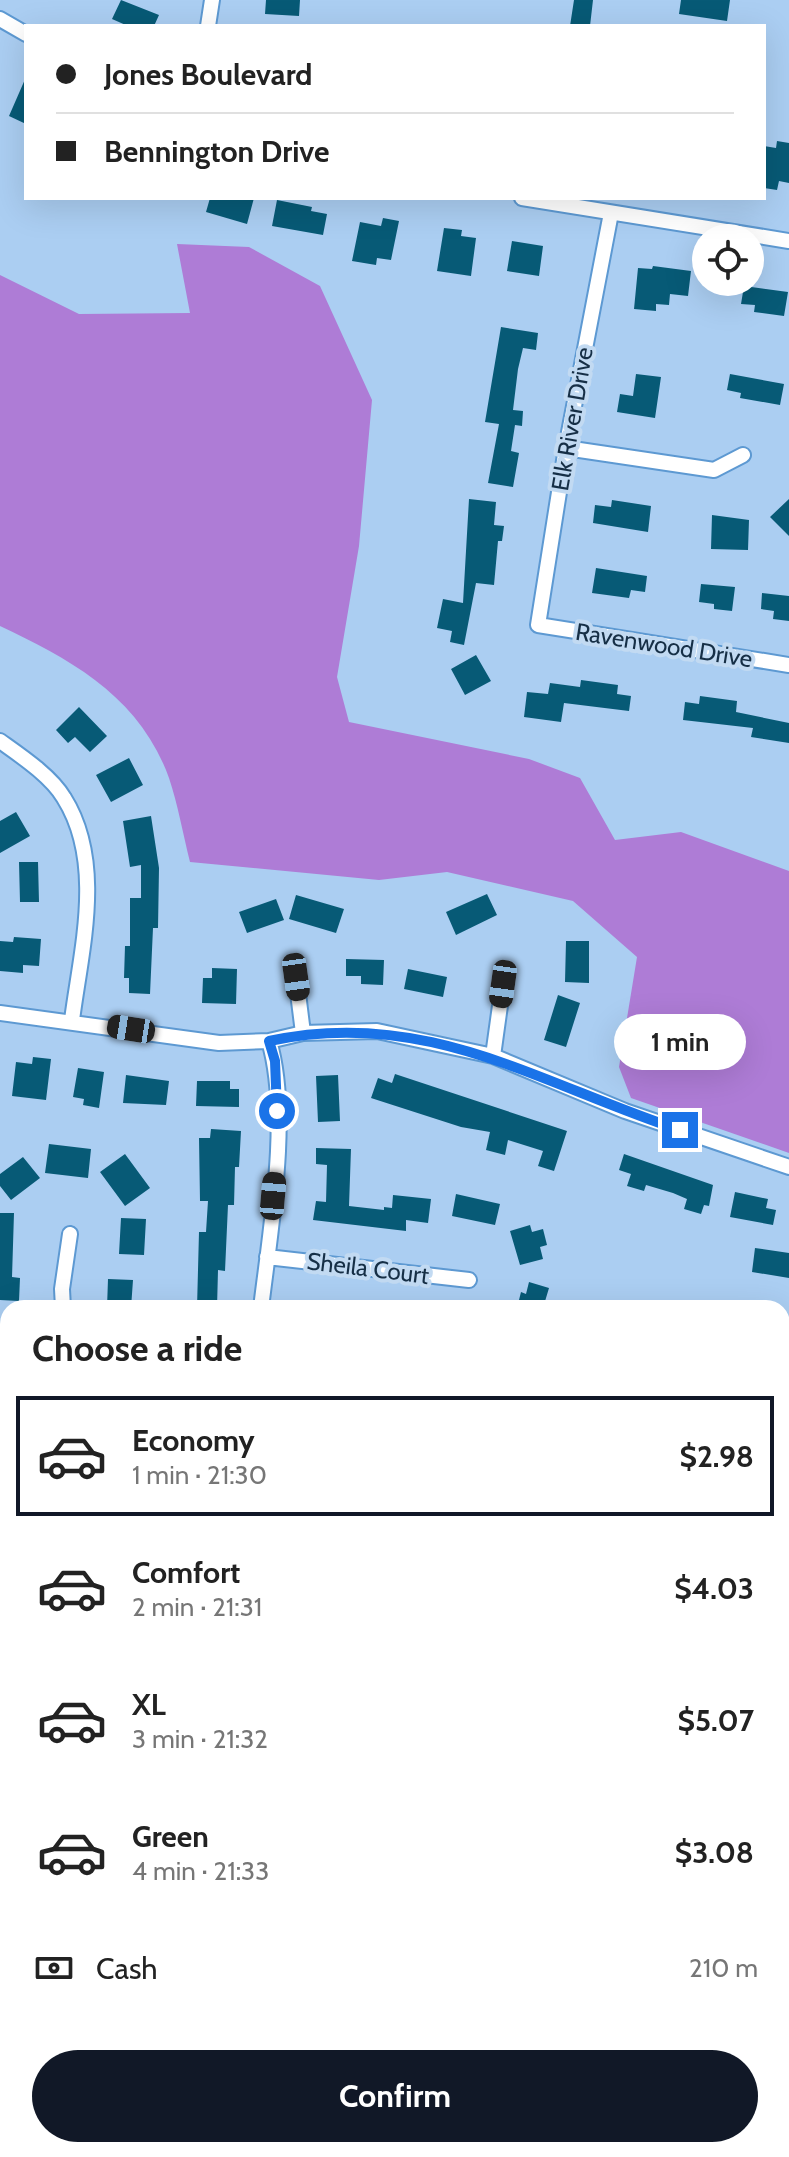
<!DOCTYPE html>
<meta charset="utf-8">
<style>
body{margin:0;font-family:Cabin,sans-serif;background:#f6f6f6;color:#222;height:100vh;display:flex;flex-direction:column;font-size:30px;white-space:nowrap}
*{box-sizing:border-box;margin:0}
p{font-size:26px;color:#767676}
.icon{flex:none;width:44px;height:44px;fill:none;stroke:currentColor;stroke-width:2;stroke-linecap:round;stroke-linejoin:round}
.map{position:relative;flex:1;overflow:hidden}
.panel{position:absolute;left:0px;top:1300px;width:790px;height:858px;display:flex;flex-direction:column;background:#fff;border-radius:24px 24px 0 0;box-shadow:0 8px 32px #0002}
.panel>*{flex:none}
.banner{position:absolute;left:24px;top:24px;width:742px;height:176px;border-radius:0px;box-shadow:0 8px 32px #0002;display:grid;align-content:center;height:176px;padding:0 32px;background:#fff}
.tools{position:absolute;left:692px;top:224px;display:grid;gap:16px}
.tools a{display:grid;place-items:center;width:72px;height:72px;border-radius:50%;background:#fff;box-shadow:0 8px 32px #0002;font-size:40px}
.end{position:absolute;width:36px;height:36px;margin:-18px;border:10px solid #1a73e8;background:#fff;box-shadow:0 0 0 4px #fff}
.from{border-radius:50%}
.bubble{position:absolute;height:56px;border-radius:28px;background:#fff;box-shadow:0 8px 32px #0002;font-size:26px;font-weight:700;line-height:56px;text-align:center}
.car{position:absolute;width:24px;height:48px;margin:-24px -12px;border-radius:10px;box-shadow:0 0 6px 2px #0007;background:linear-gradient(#222 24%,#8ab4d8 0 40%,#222 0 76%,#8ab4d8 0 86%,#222 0)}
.banner b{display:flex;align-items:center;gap:28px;height:76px;font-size:30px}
.banner b+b{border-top:2px solid #e0e0e0}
.banner i{width:20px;height:20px;background:#222}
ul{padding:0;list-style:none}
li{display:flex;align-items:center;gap:24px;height:120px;margin:0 16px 12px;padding:0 16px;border:4px solid transparent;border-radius:0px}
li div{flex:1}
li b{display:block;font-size:30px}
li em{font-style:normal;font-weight:700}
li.active{border-color:#111827}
li>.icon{width:72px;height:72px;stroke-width:1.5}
h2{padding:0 32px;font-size:36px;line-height:96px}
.pay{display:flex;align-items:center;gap:20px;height:88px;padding:0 32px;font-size:30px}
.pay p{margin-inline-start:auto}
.button{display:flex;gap:16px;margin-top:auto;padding:16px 32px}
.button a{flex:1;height:92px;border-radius:48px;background:#111827;color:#fff;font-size:32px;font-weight:700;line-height:92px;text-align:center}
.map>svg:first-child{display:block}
.forest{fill:#ae7cd6}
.building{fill:#075a76}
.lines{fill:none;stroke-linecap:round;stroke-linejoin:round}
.service-casing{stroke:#5d99d2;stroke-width:11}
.minor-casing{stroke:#5d99d2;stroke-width:18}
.service{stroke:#fff;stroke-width:7}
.minor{stroke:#fff;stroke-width:14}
.route{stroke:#1a73e8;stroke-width:10}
.labels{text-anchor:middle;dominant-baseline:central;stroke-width:8;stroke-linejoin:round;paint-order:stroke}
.street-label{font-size:24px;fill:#162f46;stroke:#c2daf2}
</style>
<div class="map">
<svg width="789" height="2157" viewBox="0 0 789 2157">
<rect width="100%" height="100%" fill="#abcef2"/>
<!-- forest -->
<path class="forest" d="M177,244L249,247L320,286L372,400L359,546L337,677L349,722L529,759L580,778L615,840L681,832L789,871V1153L631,1098L619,1067L637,957L573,901L447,872L379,880L190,862C183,834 178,805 169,778C140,697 72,660 0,626V275L79,314L190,313Z"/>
<!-- building -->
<path class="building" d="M121,0L159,15L154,26H128L112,19Z
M266,0H300L299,16L265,14Z
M574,0H593L590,26H570Z
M681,0H730L727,21L679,14Z
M26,77V124L9,116Z
M777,141L789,143V183L779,181L777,190L764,188V146L776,148Z
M210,198H254L247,224L206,212Z
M277,200L312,207L311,211L327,214L323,235L272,226Z
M383,218L399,221L391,260L377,258L376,265L352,261L360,222L381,226Z
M444,228L462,230L461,236L476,238L471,276L437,271Z
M512,241L543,246L539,276L507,271Z
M653,266L691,271L688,296L670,294L669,305L656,304V311L634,309L638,268L652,269Z
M744,286L788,292L784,316L754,312L755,305L741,304Z
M501,327L538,333L536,350L523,348L518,369L513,410L523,411L522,426L515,425L511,451L519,453L513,487L488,483L499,424L485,422Z
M636,374L661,377L655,418L617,412L620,394L633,396Z
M730,374L784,384L780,405L740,398L741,393L727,390Z
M469,499L496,502L494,525L504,526L502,541H498L494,585L476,583L464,645L450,642L452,631L437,628L443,599L463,603Z
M789,499V536L770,517Z
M612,500L651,506L648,532L593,523L595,505L611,507Z
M712,515L749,520L748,550L711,549Z
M596,568L647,576L645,592L631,590L629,598L592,593Z
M701,584L735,587L732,611L714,609V604L699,602Z
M762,593L789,596V621L773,619L774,611L761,609Z
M476,655L491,681L465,695L451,669Z
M581,680L618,685L617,694L631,696L629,711L564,703L561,722L524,717L527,692L548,694L550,683L580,687Z
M700,696L737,701L736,712L789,723V743L751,737L753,728L683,720L685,702L699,704Z
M79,707L107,736L90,752L75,737L68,743L56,730Z
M129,758L143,785L111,802L96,775Z
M16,812L30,836L0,853V821Z
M151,816L159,868L158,928H153L150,994L129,993V978H124L125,946H130V898H141V865L130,867L123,821Z
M19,862H38L39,902H20Z
M487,894L497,915L456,935L446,912Z
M296,895L344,909L336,933L289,919Z
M276,899L284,920L247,933L239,912Z
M14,937L41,939L39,966L23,965V973L0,971V941L13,942Z
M566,941H589V983L565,982Z
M346,959L384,960L383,985L361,984V976H346Z
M212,968L237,969L236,1004L202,1003L203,978H212Z
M408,969L447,977L443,997L404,989Z
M558,995L580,1003L566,1047L544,1040Z
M33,1057L51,1059L46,1100L12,1096L16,1062L32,1064Z
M78,1068L104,1072L99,1108L83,1105L84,1099L73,1097Z
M395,1074L567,1131L554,1171L538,1166L543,1151L508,1140L505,1155L486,1150L490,1132L461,1127L371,1098L378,1078L392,1083Z
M126,1075L169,1081L166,1105L123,1103Z
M338,1075L340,1121L318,1122L316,1076Z
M197,1081H230V1089H239V1107L196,1106Z
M211,1129L241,1131L239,1167H235L234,1205H228L225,1271L218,1270L217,1308H197L199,1232H206L208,1201H200L199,1138H210Z
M49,1144L91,1149L88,1178L45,1173Z
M316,1148L351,1149L349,1206L384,1210V1207L392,1208L393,1195L431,1199L428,1223L406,1220V1231L313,1220L316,1201L326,1202L327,1165L316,1164Z
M125,1154L150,1188L125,1206L100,1172Z
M624,1154L713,1185L709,1206L704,1205L701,1214L684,1209L687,1199L673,1193L646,1185L644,1191L627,1186L631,1174L619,1170Z
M23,1157L40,1178L11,1200L0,1186V1174Z
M735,1192L768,1199L766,1208L776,1210L773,1225L730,1217Z
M456,1194L500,1204L495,1225L452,1216Z
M0,1213H14L12,1277L20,1278L19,1301L0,1300Z
M121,1218L146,1219L144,1255L119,1254Z
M530,1225L532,1232L543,1229L547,1245L540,1247L543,1259L520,1265L510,1231Z
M755,1248L789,1253V1278L752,1272Z
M108,1279L133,1280L131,1308H107Z
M529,1282L549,1288L543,1308H517L521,1292L526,1294Z"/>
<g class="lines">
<defs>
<path id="service" d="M782,1791L789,1782
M107,2157L108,2154L134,2157"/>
<path id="minor" d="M0,19L26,34
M208,26L212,0
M522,198L789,241
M611,213L566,448L538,625L789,665
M566,448L714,470L743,455
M0,741C21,756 51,776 64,798C105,863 81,950 72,1020
M296,977L303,1033
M0,1013L219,1043L269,1041L303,1033L377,1031L493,1056L625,1111L789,1167
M493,1056L503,984
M267,1257L469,1280
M63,1308L62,1289L70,1234
M261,1308C270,1232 291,1114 269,1041
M0,1338L8,1337
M0,1830L8,1831
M782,1937L789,1938
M308,2157V2150"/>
</defs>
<!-- service casing -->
<use href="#service" class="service-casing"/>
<!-- minor casing -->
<use href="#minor" class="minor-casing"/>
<!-- service -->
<use href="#service" class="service"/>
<!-- minor -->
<use href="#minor" class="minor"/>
</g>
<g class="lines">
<!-- route -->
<path class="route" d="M277,1111L275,1061L269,1041C425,1007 538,1083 680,1130"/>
</g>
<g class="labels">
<!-- street labels -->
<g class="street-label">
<text transform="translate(572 419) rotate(-80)">Elk River Drive</text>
<text transform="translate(664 645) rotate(9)">Ravenwood Drive</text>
<text transform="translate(368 1268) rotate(7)">Sheila Court</text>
</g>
</g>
</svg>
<div class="tools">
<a><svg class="icon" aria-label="locate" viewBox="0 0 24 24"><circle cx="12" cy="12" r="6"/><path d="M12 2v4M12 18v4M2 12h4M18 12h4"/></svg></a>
</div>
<i class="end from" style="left:277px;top:1111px"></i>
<i class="end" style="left:680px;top:1130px"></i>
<div class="bubble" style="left:614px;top:1014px;width:132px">1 min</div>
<i class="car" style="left:296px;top:977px;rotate:172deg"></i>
<i class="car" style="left:503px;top:984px;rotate:188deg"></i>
<i class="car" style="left:131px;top:1029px;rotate:279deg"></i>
<i class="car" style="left:273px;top:1196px;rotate:5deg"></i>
<div class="banner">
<b><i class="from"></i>Jones Boulevard</b>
<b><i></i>Bennington Drive</b>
</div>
<section class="panel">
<h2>Choose a ride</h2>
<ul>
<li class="active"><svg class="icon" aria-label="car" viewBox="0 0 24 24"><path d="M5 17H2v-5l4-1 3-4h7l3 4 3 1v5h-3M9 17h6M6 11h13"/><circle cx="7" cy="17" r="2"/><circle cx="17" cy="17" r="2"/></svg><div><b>Economy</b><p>1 min · 21:30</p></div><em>$2.98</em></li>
<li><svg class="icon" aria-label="car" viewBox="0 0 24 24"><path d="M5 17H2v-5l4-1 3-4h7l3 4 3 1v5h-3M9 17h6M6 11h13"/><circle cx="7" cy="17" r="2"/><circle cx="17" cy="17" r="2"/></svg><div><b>Comfort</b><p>2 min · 21:31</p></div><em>$4.03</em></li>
<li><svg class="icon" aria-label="car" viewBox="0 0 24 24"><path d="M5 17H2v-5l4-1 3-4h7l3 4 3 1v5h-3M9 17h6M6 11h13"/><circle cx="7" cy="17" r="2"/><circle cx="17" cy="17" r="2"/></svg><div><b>XL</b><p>3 min · 21:32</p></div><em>$5.07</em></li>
<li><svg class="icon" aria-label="car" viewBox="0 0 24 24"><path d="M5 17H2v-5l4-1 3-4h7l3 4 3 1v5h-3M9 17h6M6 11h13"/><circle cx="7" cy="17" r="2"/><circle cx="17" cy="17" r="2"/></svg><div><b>Green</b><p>4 min · 21:33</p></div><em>$3.08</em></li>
</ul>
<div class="pay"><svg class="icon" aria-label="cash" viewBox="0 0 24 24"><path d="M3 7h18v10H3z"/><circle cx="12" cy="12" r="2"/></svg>Cash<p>210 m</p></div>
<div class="button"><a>Confirm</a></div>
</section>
</div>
